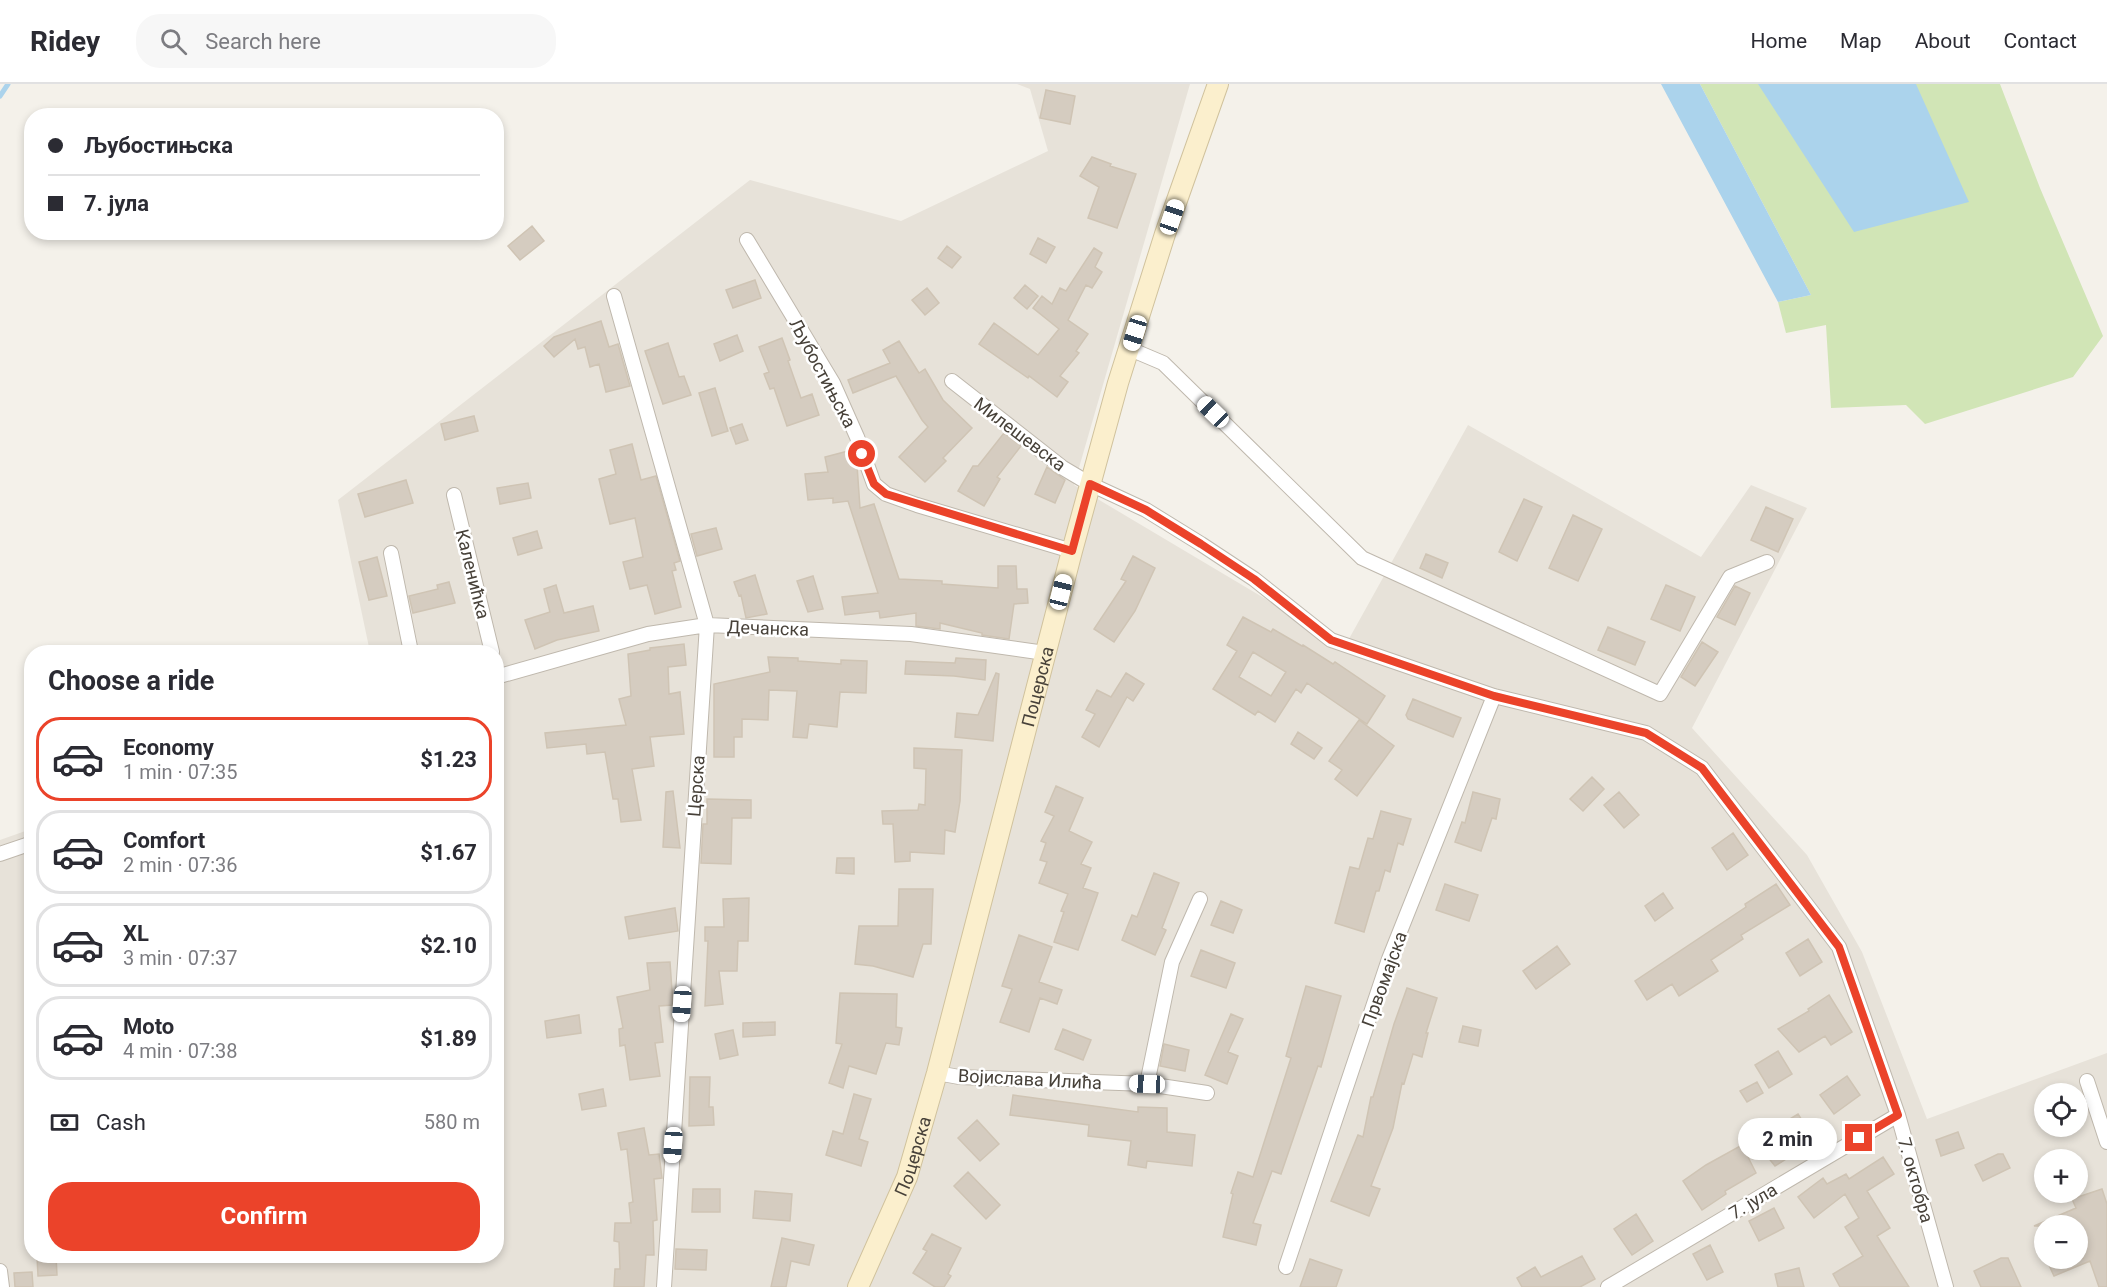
<!DOCTYPE html>
<meta charset="utf-8">
<style>
body{margin:0;font-family:Roboto,sans-serif;background:#f7f7f7;color:#2b2b33;height:100vh;display:flex;flex-direction:column;font-size:22px;white-space:nowrap}
*{box-sizing:border-box;margin:0}
p{font-size:20px;color:#7c7c81}
.icon{flex:none;width:33px;height:33px;fill:none;stroke:currentColor;stroke-width:2;stroke-linecap:round;stroke-linejoin:round}
.map{position:relative;flex:1;overflow:hidden}
.side{position:absolute;left:24px;top:561px;width:480px;height:618px;display:flex;flex-direction:column;background:#fff;border-radius:24px;box-shadow:0 3px 9px #0003}
.side>*{flex:none}
.hud{position:absolute;left:24px;top:24px;width:480px;height:132px;border-radius:24px;box-shadow:0 3px 9px #0003;display:grid;align-content:center;height:132px;padding:0 24px;background:#fff}
.fabs{position:absolute;left:2034px;top:999px;display:grid;gap:12px}
.fabs a{display:grid;place-items:center;width:54px;height:54px;border-radius:50%;background:#fff;box-shadow:0 3px 9px #0003;font-size:30px}
.end{position:absolute;width:27px;height:27px;margin:-14px;border:8px solid #eb432a;background:#fff;box-shadow:0 0 0 3px #fff}
.from{border-radius:50%}
.bubble{position:absolute;height:42px;border-radius:21px;background:#fff;box-shadow:0 3px 9px #0003;font-size:20px;font-weight:700;line-height:42px;text-align:center}
.car{position:absolute;width:18px;height:36px;margin:-18px -9px;border-radius:8px;box-shadow:0 0 4px 2px #0007;background:linear-gradient(#fff 24%,#345 0 40%,#fff 0 76%,#345 0 86%,#fff 0)}
.hud b{display:flex;align-items:center;gap:21px;height:57px;font-size:22px}
.hud b+b{border-top:2px solid #e1e1e2}
.hud i{width:15px;height:15px;background:#2b2b33}
ul{padding:0;list-style:none}
li{display:flex;align-items:center;gap:18px;height:84px;margin:0 12px 9px;padding:0 12px;border:3px solid #e1e1e2;border-radius:24px}
li div{flex:1}
li b{display:block;font-size:22px}
li em{font-style:normal;font-weight:700}
li.active{border-color:#eb432a}
li>.icon{width:54px;height:54px;stroke-width:1.5}
h2{padding:0 24px;font-size:27px;line-height:72px}
.pay{display:flex;align-items:center;gap:15px;height:66px;padding:0 24px;font-size:22px}
.pay p{margin-inline-start:auto}
.primary-button{display:flex;gap:12px;margin-top:auto;padding:12px 24px}
.primary-button a{flex:1;height:69px;border-radius:24px;background:#eb432a;color:#fff;font-size:24px;font-weight:700;line-height:69px;text-align:center}
header{display:flex;align-items:center;gap:36px;box-sizing:border-box;height:84px;padding:0 30px;background:#fff;border-bottom:2px solid #e1e1e2}
header strong{font-size:28px}
nav{display:flex;gap:33px;margin-inline-start:auto;font-size:21px}
.search{width:420px;height:54px;background:#f7f7f7;display:flex;align-items:center;gap:15px;box-sizing:border-box;padding:0 21px;border-radius:24px;color:#7c7c81;font-size:22px}
.map>svg:first-child{display:block}
.residential{fill:#e7e2d9;fill-rule:evenodd}
.green{fill:#d1e5b6}
.water{fill:#abd3ec}
.lines{fill:none;stroke-linecap:round;stroke-linejoin:round}
.stream{stroke:#abd3ec;stroke-width:5}
.building{fill:#d5ccc0;stroke:#cfc4b4;stroke-width:1.5;fill-rule:evenodd}
.street-casing{stroke:#bfb8ad;stroke-width:16}
.secondary-casing{stroke:#d0c29d;stroke-width:22}
.street{stroke:#fff;stroke-width:14}
.secondary{stroke:#fbefcd;stroke-width:20}
.route{stroke:#eb432a;stroke-width:8}
.labels{text-anchor:middle;dominant-baseline:central;stroke-width:5;stroke-linejoin:round;paint-order:stroke}
.street-label{font-size:18px;fill:#474139;stroke:#fff}
</style>
<header>
<strong>Ridey</strong>
<div class="search"><svg class="icon" aria-label="search" viewBox="0 0 24 24"><circle cx="10" cy="10" r="6"/><path d="M15 15l6 6"/></svg>Search here</div>
<nav><a>Home</a><a>Map</a><a>About</a><a>Contact</a></nav>
</header>
<div class="map">
<svg width="2107" height="1203" viewBox="0 0 2107 1203">
<rect width="100%" height="100%" fill="#f4f1ea"/>
<!-- residential -->
<path class="residential" d="M1017,0H1190L1074,401L1345,562L1468,341L1701,473L1751,401L1807,424L1692,644L1807,771L1862,868L1927,1035L2107,969V1203H0V756L31,745L32,1172H496V568H370L338,416L750,96L901,137L1048,67L1030,5ZM2044,1010H2078V1042H2044ZM2044,1076H2078V1108H2044ZM2044,1142H2078V1174H2044Z"/>
<!-- green -->
<path class="green" d="M1700,0H2000L2040,104L2103,252L2073,293L1925,340L1906,321L1831,324L1826,241L1786,249L1778,218L1811,211Z"/>
<!-- water -->
<path class="water" d="M1661,0H1700L1811,211L1778,218Z
M1758,0H1916L1969,118L1854,148Z"/>
<g class="lines">
<!-- stream -->
<path class="stream" d="M0,12L8,0"/>
</g>
<!-- building -->
<path class="building" d="M1046,6L1075,12L1070,40L1040,34Z
M1092,73L1111,80L1110,82L1136,90L1117,144L1088,134L1099,103L1080,92Z
M532,142L544,157L520,176L508,162Z
M1038,154L1055,163L1046,179L1030,170Z
M947,162L961,173L952,184L938,174Z
M1094,164L1102,169L1095,183L1102,188L1092,204L1086,201L1068,236L1088,250L1076,267L1079,269L1060,292L1068,298L1057,313L1029,292L1028,294L979,260L994,239L1038,271L1059,245L1033,224L1042,212L1052,220L1060,204L1066,207Z
M755,196L761,214L733,224L726,206Z
M1025,201L1038,212L1027,225L1014,214Z
M927,204L939,219L925,231L912,216Z
M601,237L609,263L618,260L630,302L606,308L599,280L590,283L585,263L578,265L575,255L554,273L544,262L554,253Z
M737,251L743,267L720,277L714,260Z
M782,254L790,276L788,277L801,314L812,310L819,331L787,342L774,304L770,305L764,290L769,288L759,263Z
M899,257L919,289L925,285L943,316L972,344L943,374L946,377L925,398L899,373L928,343L922,336L896,292L853,309L848,296L890,279L883,266Z
M668,259L679,293L684,292L691,311L663,320L645,267Z
M715,304L728,347L712,352L699,309Z
M474,332L478,347L445,356L441,340Z
M742,340L748,356L736,360L730,344Z
M1004,349L1021,362L997,393L1000,395L984,422L958,407L973,382H978Z
M632,360L641,396L656,392L680,477L674,479L676,486L672,487L681,523L655,530L647,501L630,505L623,478L643,473L635,434L610,440L599,395L616,390L610,366Z
M852,366L857,381L860,424L874,420L899,495L942,497V500L998,504V482H1016L1017,505H1027L1028,519L1014,520L1009,555L982,551V549L940,539V545L916,542V529L880,534L879,527L845,531L842,513L878,509L848,417L833,419V414L808,416L805,390L828,388L825,373Z
M1047,383L1065,396L1055,419L1035,410Z
M406,396L413,419L365,433L358,410Z
M528,399L531,414L500,420L497,404Z
M1524,415L1542,423L1517,477L1499,468Z
M1766,423L1793,435L1778,468L1751,456Z
M1573,431L1602,445L1578,497L1549,484Z
M716,444L722,465L697,472L691,450Z
M537,447L542,464L518,471L513,454Z
M1426,470L1448,479L1442,494L1420,484Z
M1133,472L1155,484L1135,527L1114,558L1094,545L1126,497L1121,495Z
M377,473L387,512L369,516L359,478Z
M755,491L767,530L746,534L741,511L739,512L734,498Z
M813,492L823,525L808,528L797,497Z
M449,498L455,519L413,529L409,512L438,505L437,501Z
M556,501L564,529L593,522L599,547L557,556L535,565L525,536L550,528L544,505Z
M1666,501L1695,513L1680,547L1651,535Z
M1735,502L1750,509L1735,541L1717,533Z
M1243,533L1271,548L1273,545L1302,562L1303,561L1333,580L1335,578L1385,612L1367,640L1307,599L1301,609L1296,605L1275,638L1258,627L1255,631L1213,605L1237,567L1227,561ZM1253,568L1286,588L1271,612L1239,593Z
M1608,543L1645,558L1635,581L1598,566Z
M1702,558L1718,568L1695,602L1681,593Z
M684,560L686,581L668,583L669,610L680,608L684,650L650,653L654,682L632,685L641,736L621,738L618,715H613L605,668L587,670L586,660L547,664L545,649L626,641L619,615L631,612L628,570L650,566V564Z
M768,573L798,574V577L841,580V576L867,577L866,609L840,608L837,643L809,640L807,654L793,653L797,607L769,606L768,636L742,635V653H734V673H714V600L770,588Z
M956,574L986,576L985,596L954,592L905,590L906,577L955,579Z
M996,589L999,590L993,657L955,653L957,629L978,631Z
M1126,589L1144,600L1133,617L1127,613L1099,663L1082,653L1095,630L1086,626L1097,606L1111,613Z
M1413,615L1461,634L1453,653L1408,635L1406,631Z
M1359,636L1394,662L1357,712L1335,695L1342,686L1329,677Z
M1298,648L1322,664L1314,675L1291,660Z
M914,664L962,666L960,717L955,748L945,746L944,770L910,768V777L895,778L893,740H883L882,727L918,726L919,720L925,721L926,685L914,684Z
M1592,693L1604,705L1583,727L1570,715Z
M1056,702L1083,714L1069,747L1092,758L1081,780L1091,784L1083,804L1098,809L1078,866L1054,858L1064,828L1061,827L1068,810L1039,799L1047,778L1040,776L1046,759L1041,757L1054,732L1045,728Z
M673,707L680,764L663,763L666,708Z
M1473,708L1500,715L1496,735L1492,734L1481,767L1455,758L1462,738L1465,739Z
M1619,708L1639,731L1624,744L1604,721Z
M707,715L751,716V734H732L731,780L701,779L703,740H707Z
M1381,727L1411,735L1403,761L1398,759L1390,788L1385,786L1379,807H1376L1364,848L1335,839L1350,783L1359,785L1368,754L1373,755Z
M1733,749L1748,771L1727,786L1712,764Z
M837,774H854V790L836,789Z
M1154,789L1179,799L1162,844L1166,846L1155,871L1122,856L1132,831L1137,833Z
M1445,800L1478,811L1469,837L1436,826Z
M1776,800L1790,821L1741,851L1743,855L1711,876L1718,887L1679,912L1672,900L1647,916L1635,897L1746,823L1745,820Z
M899,805H933L931,860H923L913,893L873,882L855,880L859,842H898Z
M1663,809L1673,824L1655,837L1645,822Z
M749,814L748,857H738L737,887H719L723,920L705,922L708,857H705V843H724L723,815Z
M1221,817L1242,826L1233,849L1211,841Z
M675,824L678,847L629,855L625,833Z
M1019,851L1052,863L1039,898L1062,906L1057,920L1040,914L1029,948L1000,938L1012,905L1002,902Z
M1808,855L1822,878L1800,892L1786,869Z
M1557,862L1570,880L1536,905L1523,887Z
M1201,866L1235,879L1226,904L1191,892Z
M670,878L673,921L659,922L663,958L655,959L660,992L630,996L625,961L620,962L619,945L623,944L617,913L650,906L647,879Z
M1306,902L1341,912L1321,983L1318,982L1281,1090L1272,1087L1253,1139L1261,1141L1256,1161L1223,1153L1233,1110L1231,1109L1238,1088L1253,1093L1291,974L1286,972Z
M1407,904L1437,914L1426,949H1428L1422,973L1413,970L1404,1000L1402,999L1393,1044L1371,1102L1380,1105L1369,1132L1331,1117L1358,1051L1363,1053L1371,1013H1373L1394,940Z
M840,909L897,910L896,943L902,944L899,961L886,959L876,990L849,982L843,1004L829,999L842,960L836,959Z
M1829,911L1852,948L1831,961L1825,952L1799,968L1778,945L1809,927L1808,925Z
M1231,930L1243,935L1228,968L1238,972L1227,1000L1205,991Z
M579,931L581,949L547,954L545,937Z
M775,938V951L743,953V939Z
M1463,942L1481,946L1478,962L1459,958Z
M1063,945L1091,956L1083,976L1055,965Z
M733,946L738,971L720,975L715,950Z
M1164,960L1189,966L1185,987L1160,982Z
M1778,967L1792,990L1769,1004L1755,981Z
M1847,992L1860,1011L1834,1030L1820,1011Z
M690,993H710L709,1023H713L714,1041L689,1042Z
M1757,998L1763,1009L1747,1018L1740,1007Z
M603,1005L606,1022L582,1026L579,1010Z
M854,1010L871,1015L859,1055L868,1058L861,1082L826,1071L833,1047L843,1050Z
M1013,1011L1138,1028V1023L1167,1024V1048L1195,1051L1192,1082L1147,1077L1146,1084L1128,1081L1131,1057L1088,1052L1089,1041L1010,1031Z
M1798,1030L1815,1057L1775,1082L1758,1061L1778,1048L1775,1044Z
M977,1036L999,1060L980,1077L958,1054Z
M644,1044L649,1071L659,1070L662,1094L654,1095L657,1136L653,1137L654,1171H646L644,1203H614L615,1185H620L619,1158L614,1157L615,1139H631L629,1119L633,1118L627,1065L621,1066L618,1049Z
M1958,1048L1964,1064L1941,1072L1936,1056Z
M1742,1061L1756,1089L1725,1107L1726,1110L1702,1126L1683,1097L1706,1081Z
M1998,1070H2003L2010,1084L1983,1097L1975,1081Z
M1883,1073L1894,1090L1867,1107L1890,1144L1877,1152L1909,1203H1840L1833,1190L1863,1172L1845,1143L1859,1134L1845,1110L1814,1134L1798,1113L1823,1094L1827,1100L1846,1090L1849,1095Z
M968,1088L1000,1121L986,1135L954,1102Z
M693,1105H720V1128H692Z
M2102,1105L2107,1120V1203H2099L2090,1177L2054,1192L2048,1179L2060,1174H2083L2078,1158V1142H2034L2076,1124L2072,1115Z
M755,1107L792,1110L790,1137L753,1134Z
M1774,1124L1784,1144L1759,1157L1749,1137Z
M1636,1130L1653,1157L1632,1171L1614,1145Z
M932,1150L961,1164L948,1190L951,1192L944,1203H935L913,1189L927,1167L923,1165Z
M782,1154L814,1161L809,1181L791,1177L786,1203H771Z
M1710,1161L1723,1188L1707,1196L1693,1170Z
M676,1165L707,1166L706,1186L675,1185Z
M37,1172H56L57,1191L38,1192Z
M1582,1172L1595,1195L1580,1203H1522L1517,1194L1535,1183L1541,1193Z
M2001,1174H2008L2021,1203H1981L1974,1187Z
M1310,1175L1342,1186L1336,1203H1300Z
M1799,1184L1804,1203H1778L1775,1190Z
M32,1188L33,1203H15L14,1189Z"/>
<g class="lines">
<defs>
<path id="street" d="M747,156L833,299L857,353L874,400L886,410L917,421L1072,467
M614,212L707,541L664,1203
M1130,265L1163,279L1362,474L1660,610L1730,493L1767,478
M952,297L1063,384L1090,400L1146,426L1201,460L1254,495L1331,556L1494,612L1646,649L1702,684L1839,863L1898,1031L1946,1203
M454,411L492,568
M391,469L411,568
M496,593L648,550L707,541L911,550L1045,569
M0,770L32,759
M937,989L959,993L1147,1000L1207,1009
M2087,997L2107,1058
M1147,1000L1172,878L1200,815
M1286,1183L1389,875L1494,612
M0,1187L2,1203
M1608,1203L1898,1031"/>
<g id="secondary">
<path id="s1" d="M858,1203L907,1093L937,989L1072,467L1118,299L1165,150L1218,0"/>
</g>
</defs>
<!-- street casing -->
<use href="#street" class="street-casing"/>
<!-- secondary casing -->
<use href="#secondary" class="secondary-casing"/>
<!-- street -->
<use href="#street" class="street"/>
<!-- secondary -->
<use href="#secondary" class="secondary"/>
</g>
<g class="lines">
<!-- route -->
<path class="route" d="M862,370L874,400L886,410L1072,467L1090,400L1146,426L1201,460L1254,495L1331,556L1494,612L1646,649L1702,684L1839,863L1898,1031L1859,1054"/>
</g>
<g class="labels">
<!-- street labels -->
<g class="street-label">
<text transform="translate(823 289) rotate(62)">Љубостињска</text>
<text transform="translate(1020 350) rotate(37)">Милешевска</text>
<text transform="translate(473 490) rotate(76)">Каленићка</text>
<text transform="translate(768 544) rotate(2)">Дечанска</text>
<text stroke="none"><textPath href="#s1" startOffset="628">Поцерска</textPath></text>
<text transform="translate(696 702) rotate(-86)">Церска</text>
<text transform="translate(1384 895) rotate(-70)">Првомајска</text>
<text transform="translate(1030 995) rotate(3)">Војислава Илића</text>
<text stroke="none"><textPath href="#s1" startOffset="142">Поцерска</textPath></text>
<text transform="translate(1916 1096) rotate(74)">7. октобра</text>
<text transform="translate(1753 1117) rotate(-31)">7. јула</text>
</g>
</g>
</svg>
<div class="fabs">
<a><svg class="icon" aria-label="locate" viewBox="0 0 24 24"><circle cx="12" cy="12" r="6"/><path d="M12 2v4M12 18v4M2 12h4M18 12h4"/></svg></a>
<a>+</a>
<a>−</a>
</div>
<i class="end from" style="left:862px;top:370px"></i>
<i class="end" style="left:1859px;top:1054px"></i>
<div class="bubble" style="left:1738px;top:1034px;width:99px">2 min</div>
<i class="car" style="left:1172px;top:133px;rotate:19deg"></i>
<i class="car" style="left:1135px;top:249px;rotate:197deg"></i>
<i class="car" style="left:1213px;top:328px;rotate:314deg"></i>
<i class="car" style="left:1061px;top:508px;rotate:14deg"></i>
<i class="car" style="left:682px;top:920px;rotate:184deg"></i>
<i class="car" style="left:1147px;top:1000px;rotate:272deg"></i>
<i class="car" style="left:673px;top:1061px;rotate:184deg"></i>
<div class="hud">
<b><i class="from"></i>Љубостињска</b>
<b><i></i>7. јула</b>
</div>
<section class="side">
<h2>Choose a ride</h2>
<ul>
<li class="active"><svg class="icon" aria-label="car" viewBox="0 0 24 24"><path d="M5 17H2v-5l4-1 3-4h7l3 4 3 1v5h-3M9 17h6M6 11h13"/><circle cx="7" cy="17" r="2"/><circle cx="17" cy="17" r="2"/></svg><div><b>Economy</b><p>1 min · 07:35</p></div><em>$1.23</em></li>
<li><svg class="icon" aria-label="car" viewBox="0 0 24 24"><path d="M5 17H2v-5l4-1 3-4h7l3 4 3 1v5h-3M9 17h6M6 11h13"/><circle cx="7" cy="17" r="2"/><circle cx="17" cy="17" r="2"/></svg><div><b>Comfort</b><p>2 min · 07:36</p></div><em>$1.67</em></li>
<li><svg class="icon" aria-label="car" viewBox="0 0 24 24"><path d="M5 17H2v-5l4-1 3-4h7l3 4 3 1v5h-3M9 17h6M6 11h13"/><circle cx="7" cy="17" r="2"/><circle cx="17" cy="17" r="2"/></svg><div><b>XL</b><p>3 min · 07:37</p></div><em>$2.10</em></li>
<li><svg class="icon" aria-label="car" viewBox="0 0 24 24"><path d="M5 17H2v-5l4-1 3-4h7l3 4 3 1v5h-3M9 17h6M6 11h13"/><circle cx="7" cy="17" r="2"/><circle cx="17" cy="17" r="2"/></svg><div><b>Moto</b><p>4 min · 07:38</p></div><em>$1.89</em></li>
</ul>
<div class="pay"><svg class="icon" aria-label="cash" viewBox="0 0 24 24"><path d="M3 7h18v10H3z"/><circle cx="12" cy="12" r="2"/></svg>Cash<p>580 m</p></div>
<div class="primary-button"><a>Confirm</a></div>
</section>
</div>
